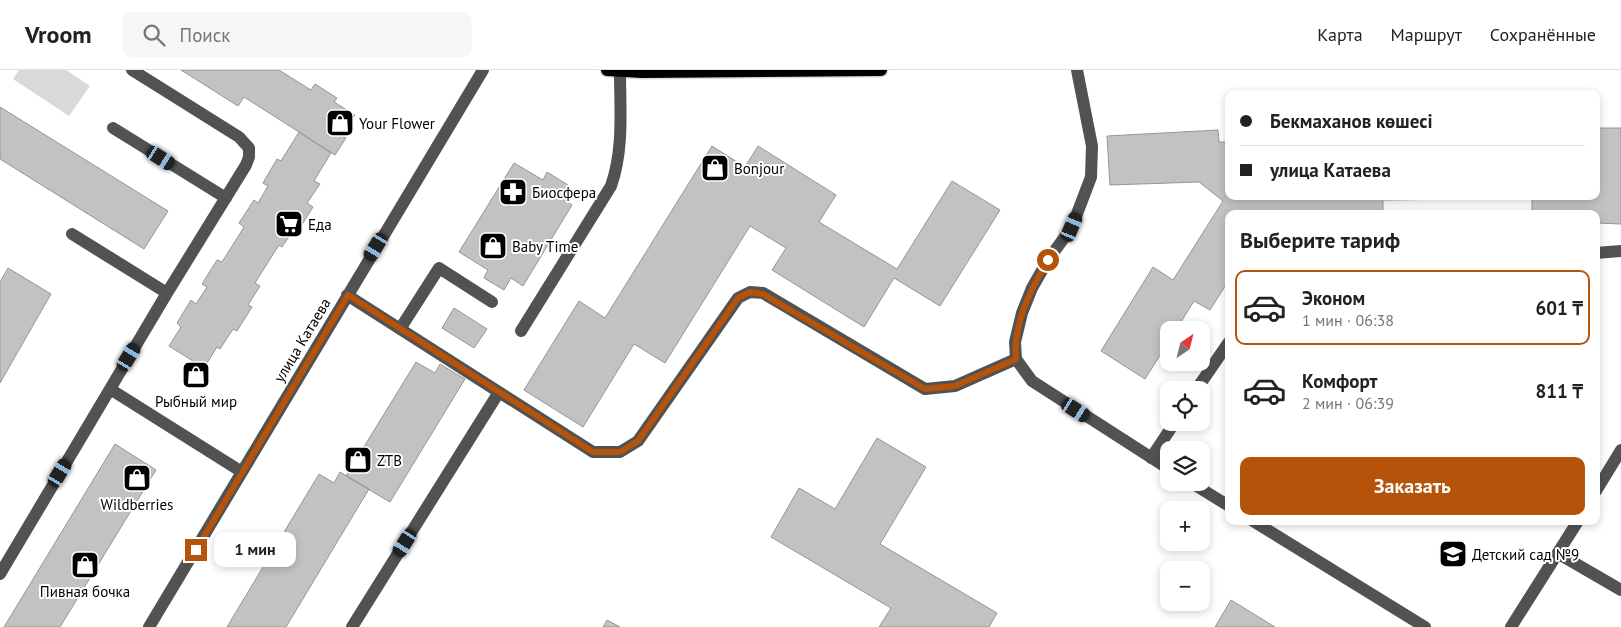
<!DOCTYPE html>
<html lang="ru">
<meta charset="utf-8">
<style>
body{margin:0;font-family:"PT Sans",sans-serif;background:#f6f6f6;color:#222;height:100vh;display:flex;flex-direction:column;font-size:19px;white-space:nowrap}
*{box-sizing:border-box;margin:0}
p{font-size:16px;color:#767676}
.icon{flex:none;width:28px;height:28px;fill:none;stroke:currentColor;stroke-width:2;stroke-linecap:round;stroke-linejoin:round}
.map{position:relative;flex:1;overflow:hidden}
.side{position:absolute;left:1225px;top:140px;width:375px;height:315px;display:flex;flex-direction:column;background:#fff;border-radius:10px;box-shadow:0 2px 8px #0003}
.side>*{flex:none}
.top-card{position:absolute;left:1225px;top:20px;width:375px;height:110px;border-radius:10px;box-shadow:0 2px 8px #0003;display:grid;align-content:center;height:110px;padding:0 15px;background:#fff}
.needle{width:32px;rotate:35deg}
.buttons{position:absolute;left:1160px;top:251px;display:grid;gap:10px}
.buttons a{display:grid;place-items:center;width:50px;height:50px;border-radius:10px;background:#fff;box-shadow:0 2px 8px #0003;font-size:25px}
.end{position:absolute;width:22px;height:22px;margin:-11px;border:6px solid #b45309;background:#fff;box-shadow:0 0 0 2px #fff}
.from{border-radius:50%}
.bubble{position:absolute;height:35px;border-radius:10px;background:#fff;box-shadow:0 2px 8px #0003;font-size:16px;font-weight:700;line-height:35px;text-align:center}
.car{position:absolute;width:15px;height:30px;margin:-15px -8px;border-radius:6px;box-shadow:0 0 4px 1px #0007;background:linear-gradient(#222 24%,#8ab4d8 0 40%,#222 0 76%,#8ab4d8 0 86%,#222 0)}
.top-card b{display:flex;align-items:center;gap:18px;height:48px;font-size:19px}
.top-card b+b{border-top:1px solid #e0e0e0}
.top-card i{width:12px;height:12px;background:#222}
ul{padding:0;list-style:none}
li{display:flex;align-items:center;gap:15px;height:75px;margin:0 10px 8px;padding:0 5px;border:2px solid transparent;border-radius:10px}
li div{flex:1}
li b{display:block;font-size:19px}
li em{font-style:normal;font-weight:700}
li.on{border-color:#b45309}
li>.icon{width:45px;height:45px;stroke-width:1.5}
h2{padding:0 15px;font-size:22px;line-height:60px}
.primary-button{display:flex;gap:10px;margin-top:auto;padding:10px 15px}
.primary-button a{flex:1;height:58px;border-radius:10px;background:#b45309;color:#fff;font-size:20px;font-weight:700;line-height:58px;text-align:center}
header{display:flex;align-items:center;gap:30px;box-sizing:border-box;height:70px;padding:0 25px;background:#fff;border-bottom:1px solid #e0e0e0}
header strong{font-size:24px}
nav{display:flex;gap:28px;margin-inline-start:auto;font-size:18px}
.search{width:350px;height:45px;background:#f6f6f6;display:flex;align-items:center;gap:12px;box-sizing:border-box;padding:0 18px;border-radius:10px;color:#767676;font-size:19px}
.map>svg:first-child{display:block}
.green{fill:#d9d9d9}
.building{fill:#c2c2c2;stroke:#969696}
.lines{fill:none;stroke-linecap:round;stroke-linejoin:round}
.major-casing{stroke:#dbdbdb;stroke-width:15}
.minor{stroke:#525252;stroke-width:12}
.major{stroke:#000;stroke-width:12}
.route{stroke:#b45309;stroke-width:6}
.labels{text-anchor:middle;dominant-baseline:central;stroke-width:4;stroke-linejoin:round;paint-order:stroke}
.poi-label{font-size:15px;fill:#000;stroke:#fff;text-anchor:start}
.street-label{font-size:15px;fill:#000;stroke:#fff}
</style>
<header>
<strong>Vroom</strong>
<div class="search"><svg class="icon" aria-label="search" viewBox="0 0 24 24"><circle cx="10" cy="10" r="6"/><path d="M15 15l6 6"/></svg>Поиск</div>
<nav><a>Карта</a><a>Маршрут</a><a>Сохранённые</a></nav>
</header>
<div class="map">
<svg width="1621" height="557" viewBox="0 0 1621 557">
<rect width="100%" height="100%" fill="#fff"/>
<!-- green -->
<path class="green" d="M19,0H66L90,16L69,46L13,9Z"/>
<!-- building -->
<path class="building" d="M181,0H279L311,20L315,14L337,28L334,32L355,45L341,66L346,68L335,85L244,27L238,36Z
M0,37L168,141L144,179L0,89Z
M1596,58H1621V154L1596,153V144H1532V128L1383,130V144H1229V210L1210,240L1194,231L1176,260H1169V271L1145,309L1101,281L1153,197L1173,210L1223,131L1199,112L1110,115L1107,66L1218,60L1219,72H1229V126H1596Z
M299,62L331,83L314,111L320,114L307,133L313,137L298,161L294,159L282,177L279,175L255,213L260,216L248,235L252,237L237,261L233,259L220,279L217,277L204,298L169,276L181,257L177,253L191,230L196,234L207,217L202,214L217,190L222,192L244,157L239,153L254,130L258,133L268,116L263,113L277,89L281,91Z
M712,76L745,97L758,76L836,125L819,152L897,199L952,111L1000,140L940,236L894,208L864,257L772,200L786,178L750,156L665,293L634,274L583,357L524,320L579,231L605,248Z
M514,93L543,110L547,102L568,115L560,127L572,135L523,216L511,208L504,220L484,208L488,200L459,182Z
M8,198L51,224L0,313V212Z
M454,238L487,259L474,278L442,258Z
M416,292L435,303L440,294L465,309L390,432L346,406Z
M877,368L926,397L880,474L997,543L989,557H879L891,538L771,467L799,418L835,439Z
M115,374L156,400L60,557H4Z
M340,402L369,419L286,557H227L319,404L334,413Z
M1231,530L1275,557H1215Z
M607,550L620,557H603Z"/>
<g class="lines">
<defs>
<path id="major" d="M607,0L642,2L881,0"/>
</defs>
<!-- major casing -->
<use href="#major" class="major-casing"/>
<!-- minor -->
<path class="minor" d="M132,0L239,67L249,78V87L246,95L167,223L110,319L242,402
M1077,0L1092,76L1091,107L1072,157L1048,190L1032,218L1022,243L1015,272L1016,289L1032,311L1169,399
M113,58L226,128
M72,164L167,223
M1596,183L1621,181
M347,225L593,382H620L638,371L738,228L750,222L763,223L925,319L955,316L1016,289
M400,259L439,198L492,232
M521,261L611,116C624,79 620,40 620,1
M1196,320L1229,272
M1151,388L1175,352
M1190,412L1229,436
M1596,421L1621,380
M1253,451L1425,557
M1559,484L1621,520
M0,504L110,319
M149,557L483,0
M352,557L499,322
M1511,557L1578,451"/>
<!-- major -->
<use href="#major" class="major"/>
</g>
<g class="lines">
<!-- route -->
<path class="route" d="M196,480L348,225L593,382H620L638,371L738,228L750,222L763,224L925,319L955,316L1016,289C1013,253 1030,221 1048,190"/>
</g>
<!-- icons -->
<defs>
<symbol id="shop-square" viewBox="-11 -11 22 22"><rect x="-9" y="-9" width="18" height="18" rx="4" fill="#000" stroke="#fff"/><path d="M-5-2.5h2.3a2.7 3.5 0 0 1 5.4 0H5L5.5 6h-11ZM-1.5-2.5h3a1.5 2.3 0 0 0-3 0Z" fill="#fff"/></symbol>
<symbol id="pharmacy-square" viewBox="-11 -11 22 22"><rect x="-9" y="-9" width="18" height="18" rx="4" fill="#000" stroke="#fff"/><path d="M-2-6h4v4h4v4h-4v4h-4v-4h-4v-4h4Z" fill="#fff"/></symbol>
<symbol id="supermarket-square" viewBox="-11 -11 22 22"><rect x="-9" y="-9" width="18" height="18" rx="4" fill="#000" stroke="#fff"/><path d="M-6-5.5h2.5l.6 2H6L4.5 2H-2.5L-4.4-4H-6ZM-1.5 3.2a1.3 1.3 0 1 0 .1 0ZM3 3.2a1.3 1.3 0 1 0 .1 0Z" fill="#fff"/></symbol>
<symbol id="school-square" viewBox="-11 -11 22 22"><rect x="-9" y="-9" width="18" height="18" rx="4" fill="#000" stroke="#fff"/><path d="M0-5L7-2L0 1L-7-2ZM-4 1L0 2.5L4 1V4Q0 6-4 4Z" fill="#fff"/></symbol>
</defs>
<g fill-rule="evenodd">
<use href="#shop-square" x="324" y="37" width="32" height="32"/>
<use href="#shop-square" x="699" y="82" width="32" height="32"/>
<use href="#pharmacy-square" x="497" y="106" width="32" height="32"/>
<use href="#supermarket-square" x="273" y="138" width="32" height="32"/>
<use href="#shop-square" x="477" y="160" width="32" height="32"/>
<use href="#shop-square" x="180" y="289" width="32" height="32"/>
<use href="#shop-square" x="342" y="374" width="32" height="32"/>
<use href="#shop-square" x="121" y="392" width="32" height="32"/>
<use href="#school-square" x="1437" y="468" width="32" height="32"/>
<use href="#shop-square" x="69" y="479" width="32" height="32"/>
</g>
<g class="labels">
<!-- poi labels -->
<g class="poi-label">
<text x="359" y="53">Your Flower</text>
<text x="734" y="98">Bonjour</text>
<text x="532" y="122">Биосфера</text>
<text x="308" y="154">Еда</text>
<text x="512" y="176">Baby Time</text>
<text x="196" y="331" text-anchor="middle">Рыбный мир</text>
<text x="377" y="390">ZTB</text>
<text x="137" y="434" text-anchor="middle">Wildberries</text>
<text x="1472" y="484">Детский сад №9</text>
<text x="85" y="521" text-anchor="middle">Пивная бочка</text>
</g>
<!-- street labels -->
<g class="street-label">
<text transform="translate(302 270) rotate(-59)">улица Катаева</text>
</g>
</g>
</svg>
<div class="buttons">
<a><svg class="needle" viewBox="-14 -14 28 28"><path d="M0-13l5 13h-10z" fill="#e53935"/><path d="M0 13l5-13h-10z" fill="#767676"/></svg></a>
<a><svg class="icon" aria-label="locate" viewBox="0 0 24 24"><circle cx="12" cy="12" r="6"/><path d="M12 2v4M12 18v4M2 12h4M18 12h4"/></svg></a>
<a><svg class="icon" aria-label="layers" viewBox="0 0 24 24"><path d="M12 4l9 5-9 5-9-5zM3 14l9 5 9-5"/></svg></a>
<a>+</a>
<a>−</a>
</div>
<i class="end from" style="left:1048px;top:190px"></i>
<i class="end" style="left:196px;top:480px"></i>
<div class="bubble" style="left:214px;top:462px;width:82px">1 мин</div>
<i class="car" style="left:161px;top:88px;rotate:122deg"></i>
<i class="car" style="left:1072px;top:157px;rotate:23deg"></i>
<i class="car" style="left:376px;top:177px;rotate:211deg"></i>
<i class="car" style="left:129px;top:287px;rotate:31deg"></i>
<i class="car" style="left:1076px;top:340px;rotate:123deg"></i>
<i class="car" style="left:60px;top:403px;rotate:31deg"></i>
<i class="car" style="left:405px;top:473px;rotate:212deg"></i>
<div class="top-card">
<b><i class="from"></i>Бекмаханов көшесі</b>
<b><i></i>улица Катаева</b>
</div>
<section class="side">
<h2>Выберите тариф</h2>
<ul>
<li class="on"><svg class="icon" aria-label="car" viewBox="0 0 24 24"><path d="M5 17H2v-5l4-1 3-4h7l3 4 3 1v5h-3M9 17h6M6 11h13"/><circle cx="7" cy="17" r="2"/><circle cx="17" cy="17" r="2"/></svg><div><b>Эконом</b><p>1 мин · 06:38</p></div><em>601 ₸</em></li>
<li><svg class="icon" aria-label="car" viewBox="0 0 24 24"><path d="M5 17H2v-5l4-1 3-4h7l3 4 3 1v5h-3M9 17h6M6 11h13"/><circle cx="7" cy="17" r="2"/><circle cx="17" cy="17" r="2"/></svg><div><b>Комфорт</b><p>2 мин · 06:39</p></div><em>811 ₸</em></li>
</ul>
<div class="primary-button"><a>Заказать</a></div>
</section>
</div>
